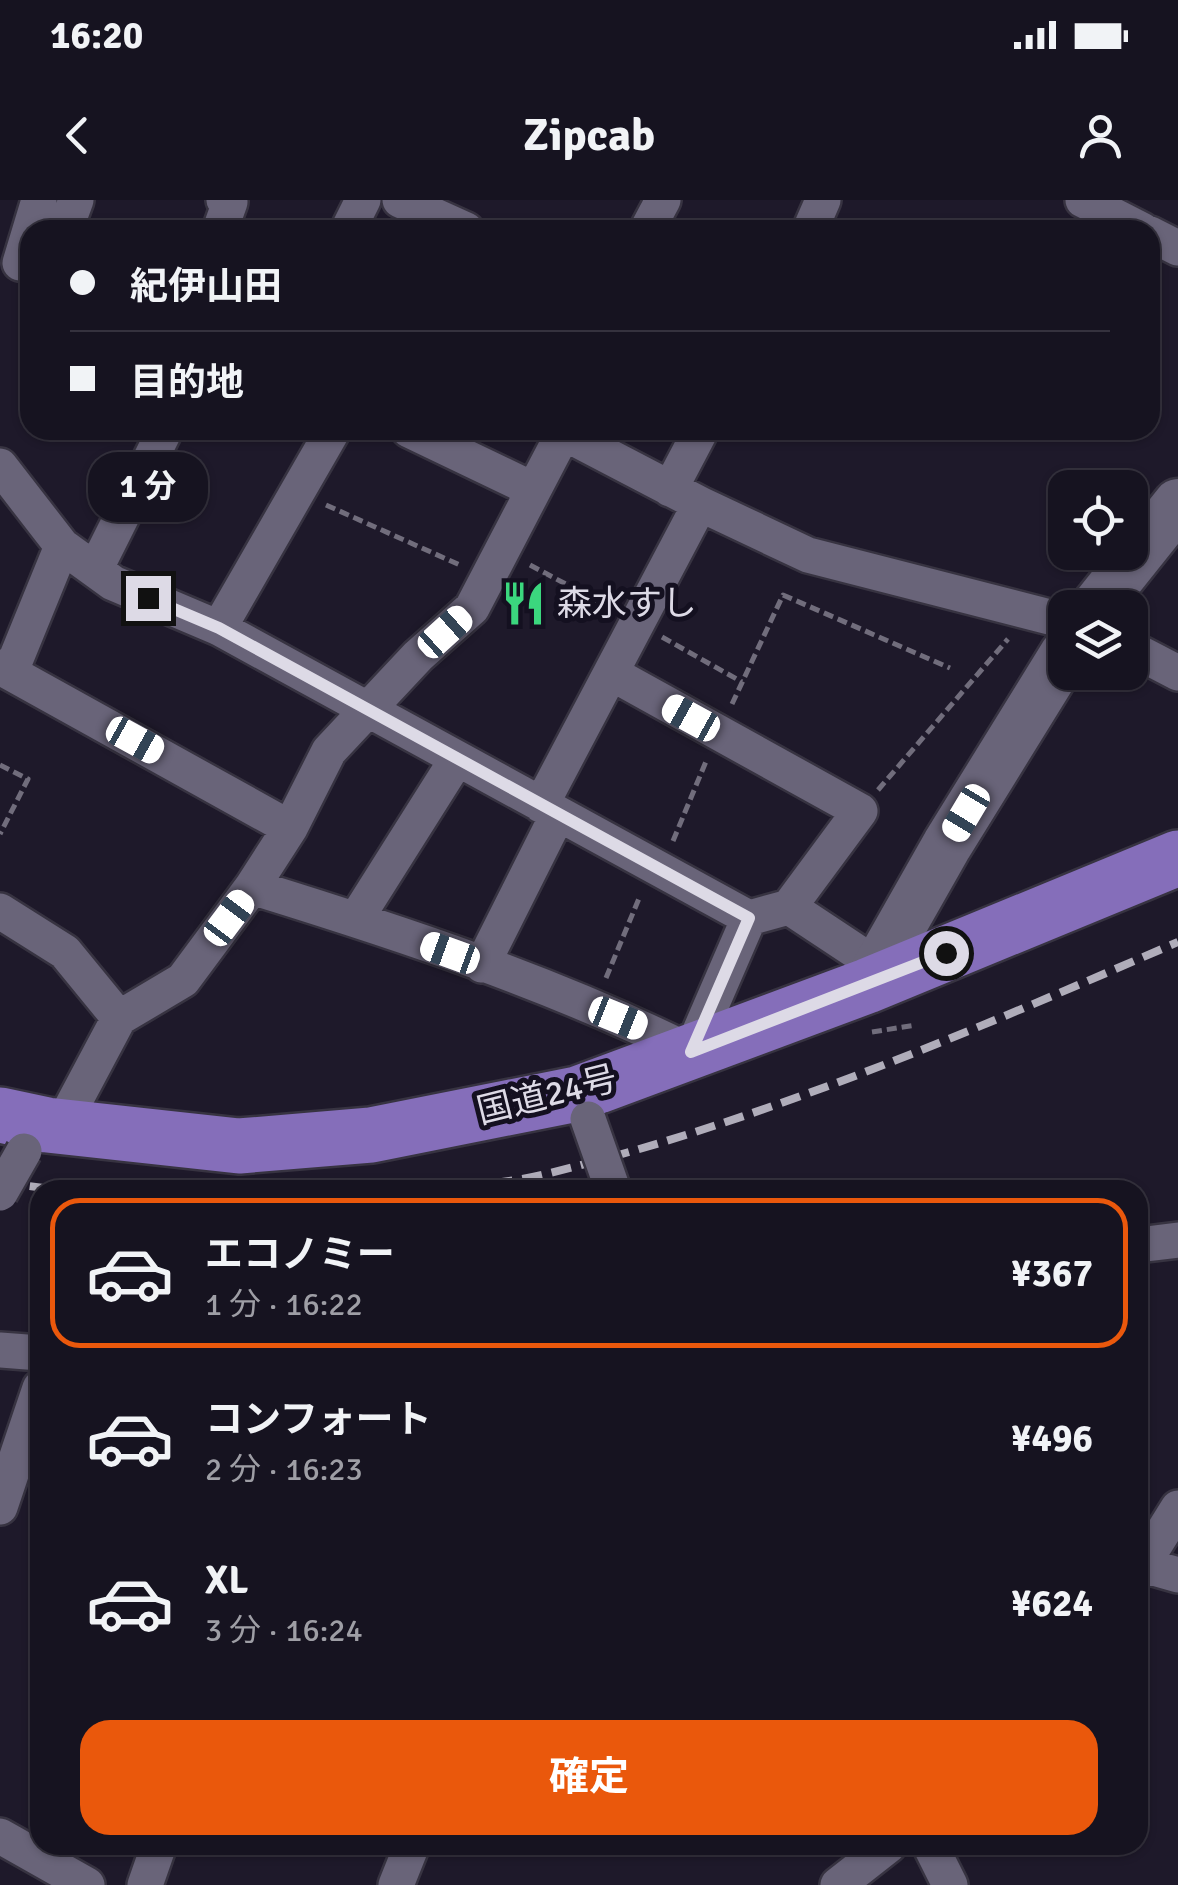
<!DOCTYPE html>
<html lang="ja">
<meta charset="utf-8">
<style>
body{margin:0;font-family:Signika,"Noto Sans JP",sans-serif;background:#23202d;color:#f1f3f6;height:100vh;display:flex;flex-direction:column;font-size:38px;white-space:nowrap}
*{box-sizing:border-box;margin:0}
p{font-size:32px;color:#9e9ea5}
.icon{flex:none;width:55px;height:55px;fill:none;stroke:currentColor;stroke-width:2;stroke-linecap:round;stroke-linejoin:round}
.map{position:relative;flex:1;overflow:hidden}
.panel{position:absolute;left:30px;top:980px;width:1118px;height:675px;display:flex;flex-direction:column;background:#161320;border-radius:30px;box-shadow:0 2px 8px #0004,0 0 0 2px #35323e}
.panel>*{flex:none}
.top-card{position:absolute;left:20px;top:20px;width:1140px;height:220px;border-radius:30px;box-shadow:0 2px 8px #0004,0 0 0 2px #35323e;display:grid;align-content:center;height:220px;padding:0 50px;background:#161320}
.tools{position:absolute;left:1048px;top:270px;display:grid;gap:20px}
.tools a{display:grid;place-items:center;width:100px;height:100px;border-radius:20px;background:#161320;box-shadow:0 2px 8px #0004,0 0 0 2px #35323e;font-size:50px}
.end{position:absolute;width:45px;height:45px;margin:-22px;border:12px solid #dddae6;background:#111;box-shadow:0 0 0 5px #111}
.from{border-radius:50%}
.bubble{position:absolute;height:70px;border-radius:30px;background:#161320;box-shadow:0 2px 8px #0004,0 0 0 2px #35323e;font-size:32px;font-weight:700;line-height:70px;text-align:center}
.car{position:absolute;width:30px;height:60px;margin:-30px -15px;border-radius:12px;box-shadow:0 0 8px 2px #0007;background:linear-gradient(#fff 24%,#345 0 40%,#fff 0 76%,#345 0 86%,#fff 0)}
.top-card b{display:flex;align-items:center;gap:35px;height:95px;font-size:38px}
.top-card b+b{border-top:2px solid #35323e}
.top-card i{width:25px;height:25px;background:#f1f3f6}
ul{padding:18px 0 0;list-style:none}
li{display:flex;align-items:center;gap:30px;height:150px;margin:0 20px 15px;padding:0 30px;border:5px solid transparent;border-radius:30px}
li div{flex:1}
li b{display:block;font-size:38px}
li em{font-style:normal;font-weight:700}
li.on{border-color:#ea580c}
li>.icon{width:90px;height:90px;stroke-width:1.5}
.action{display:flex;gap:20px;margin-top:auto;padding:20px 50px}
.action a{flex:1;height:115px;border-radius:30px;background:#ea580c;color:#fff;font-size:40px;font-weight:700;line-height:115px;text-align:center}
.status{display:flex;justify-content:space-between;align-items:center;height:70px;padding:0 50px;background:#161320;direction:ltr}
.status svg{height:28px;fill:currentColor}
header{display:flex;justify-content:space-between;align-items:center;height:130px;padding:0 50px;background:#161320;font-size:45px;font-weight:700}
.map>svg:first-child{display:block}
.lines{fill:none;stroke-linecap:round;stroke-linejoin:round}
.minor-casing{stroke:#373341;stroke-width:40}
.secondary-casing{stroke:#373341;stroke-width:55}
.trunk-casing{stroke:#373341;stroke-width:60}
.path{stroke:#716d7c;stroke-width:5;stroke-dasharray:10 5;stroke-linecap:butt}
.minor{stroke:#696479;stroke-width:35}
.secondary{stroke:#696479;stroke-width:50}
.trunk{stroke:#856eba;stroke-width:55}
.rail{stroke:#b0adba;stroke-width:8;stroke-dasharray:20 10;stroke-linecap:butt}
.minor-bridge-casing{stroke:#373341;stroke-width:40;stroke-linecap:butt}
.minor-bridge{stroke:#696479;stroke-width:35}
.route{stroke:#dddae6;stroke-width:12}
.labels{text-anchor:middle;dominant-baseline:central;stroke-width:10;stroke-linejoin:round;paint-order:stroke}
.poi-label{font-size:35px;fill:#dddae6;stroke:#141020;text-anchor:start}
.street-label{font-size:35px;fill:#dddae6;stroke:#141020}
</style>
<div class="status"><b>16:20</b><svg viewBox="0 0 49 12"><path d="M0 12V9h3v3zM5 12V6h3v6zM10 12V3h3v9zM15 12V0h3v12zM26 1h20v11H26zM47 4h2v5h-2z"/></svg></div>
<header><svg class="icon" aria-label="back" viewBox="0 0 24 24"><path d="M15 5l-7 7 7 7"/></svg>Zipcab<svg class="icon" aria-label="person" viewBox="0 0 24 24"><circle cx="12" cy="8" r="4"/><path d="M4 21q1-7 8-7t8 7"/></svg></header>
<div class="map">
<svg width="1178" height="1685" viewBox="0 0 1178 1685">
<rect width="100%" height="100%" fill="#1e192a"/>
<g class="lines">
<defs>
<path id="minor" d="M400,0L466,30
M1083,0L1142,30
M65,30L76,0
M220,30L230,2L224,0
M348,30L363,0
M647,30L663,0
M810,30L823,0
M1150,34L1178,48
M20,63L39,0
M409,230L532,289
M565,230L472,408L418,456L329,551L290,628L252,687C401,733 552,783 691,852L749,718
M564,233L700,304L808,355L1065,421
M0,266L62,346L113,383L219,428L749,718L789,707L860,611L611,473
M670,289L701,230
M96,368L165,230
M219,428L333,230
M1130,448L1178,473
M0,467L290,628
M11,471L62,346
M541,605L700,304
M789,707L860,754L867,786
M0,711L65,752L119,818
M356,719L457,559
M482,765L558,614
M43,930L69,912L119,818L183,780L252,687
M1138,1045L1178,1040
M0,1150L40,1153
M0,1307L40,1188
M1143,1365L1178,1375
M1138,1372L1178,1308
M0,1636L87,1685
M930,1645L950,1685
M145,1685L159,1645
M396,1685L412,1645
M838,1685L889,1645"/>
<path id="secondary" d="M1095,408L1178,304
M867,786L947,645L1065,454"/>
<path id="trunk" d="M0,915L47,925L239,946L371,935L577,894L867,786L1178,658"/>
</defs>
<!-- minor casing -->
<use href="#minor" class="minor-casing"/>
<!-- secondary casing -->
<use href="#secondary" class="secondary-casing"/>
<!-- trunk casing -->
<use href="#trunk" class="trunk-casing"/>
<!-- path -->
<path class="path" d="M326,305L462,366
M530,365L609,407
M662,437L742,482
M732,504L783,395L950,468
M0,565L28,579L0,634
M878,590L1008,439
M673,641L707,559
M606,778L640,696
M872,832L916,825"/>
<!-- minor -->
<use href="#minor" class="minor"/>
<!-- secondary -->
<use href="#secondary" class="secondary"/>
<!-- trunk -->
<use href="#trunk" class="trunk"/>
<!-- rail -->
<path class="rail" d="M0,982L58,990
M433,990C470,985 510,983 546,974C764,921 972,831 1178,742"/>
<defs>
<path id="minor-bridge" d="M588,919L613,990
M0,993L24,951"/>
</defs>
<!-- minor-bridge casing -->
<use href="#minor-bridge" class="minor-bridge-casing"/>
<!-- minor-bridge -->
<use href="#minor-bridge" class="minor-bridge"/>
</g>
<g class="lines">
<!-- route -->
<path class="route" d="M148,398L219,428L749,718L691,852L946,753"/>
</g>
<!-- icons -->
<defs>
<symbol id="restaurant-bare" viewBox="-9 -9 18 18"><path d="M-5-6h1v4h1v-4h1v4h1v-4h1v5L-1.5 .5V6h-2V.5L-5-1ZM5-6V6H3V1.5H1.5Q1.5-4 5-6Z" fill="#3bd77e" stroke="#141020" stroke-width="2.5" paint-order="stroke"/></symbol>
</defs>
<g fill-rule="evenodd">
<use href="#restaurant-bare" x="492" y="372" width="63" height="63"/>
</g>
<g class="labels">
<!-- poi labels -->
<g class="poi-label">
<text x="557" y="403">森水すし</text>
</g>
<!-- street labels -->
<g class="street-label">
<text transform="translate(547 895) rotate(-14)">国道24号</text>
</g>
</g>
</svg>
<div class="tools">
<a><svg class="icon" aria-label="locate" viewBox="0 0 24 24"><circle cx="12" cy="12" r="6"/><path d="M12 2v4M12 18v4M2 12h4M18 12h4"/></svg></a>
<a><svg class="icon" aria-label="layers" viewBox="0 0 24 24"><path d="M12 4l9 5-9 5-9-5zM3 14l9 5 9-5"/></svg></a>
</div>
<i class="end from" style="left:946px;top:753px"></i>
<i class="end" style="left:148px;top:398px"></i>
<div class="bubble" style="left:88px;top:252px;width:120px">1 分</div>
<i class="car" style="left:445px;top:432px;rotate:48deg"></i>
<i class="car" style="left:691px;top:518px;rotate:299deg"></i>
<i class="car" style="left:135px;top:540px;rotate:119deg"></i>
<i class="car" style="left:966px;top:613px;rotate:211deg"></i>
<i class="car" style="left:229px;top:718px;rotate:37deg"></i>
<i class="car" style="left:450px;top:753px;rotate:290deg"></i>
<i class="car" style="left:618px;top:818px;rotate:112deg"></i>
<div class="top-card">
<b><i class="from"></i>紀伊山田</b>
<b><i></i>目的地</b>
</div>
<section class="panel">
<ul>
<li class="on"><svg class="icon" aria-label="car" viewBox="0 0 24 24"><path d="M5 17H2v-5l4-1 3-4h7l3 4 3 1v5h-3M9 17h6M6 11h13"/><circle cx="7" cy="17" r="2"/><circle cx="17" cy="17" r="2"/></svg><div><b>エコノミー</b><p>1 分 · 16:22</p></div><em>¥367</em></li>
<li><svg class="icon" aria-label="car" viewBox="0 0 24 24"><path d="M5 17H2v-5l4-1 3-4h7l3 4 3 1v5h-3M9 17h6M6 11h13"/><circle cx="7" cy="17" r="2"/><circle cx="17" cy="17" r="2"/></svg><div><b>コンフォート</b><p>2 分 · 16:23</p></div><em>¥496</em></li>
<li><svg class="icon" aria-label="car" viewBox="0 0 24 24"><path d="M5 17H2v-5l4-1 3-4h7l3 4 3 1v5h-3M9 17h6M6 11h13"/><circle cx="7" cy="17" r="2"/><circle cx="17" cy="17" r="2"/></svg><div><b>XL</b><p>3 分 · 16:24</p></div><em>¥624</em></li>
</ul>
<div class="action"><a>確定</a></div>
</section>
</div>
